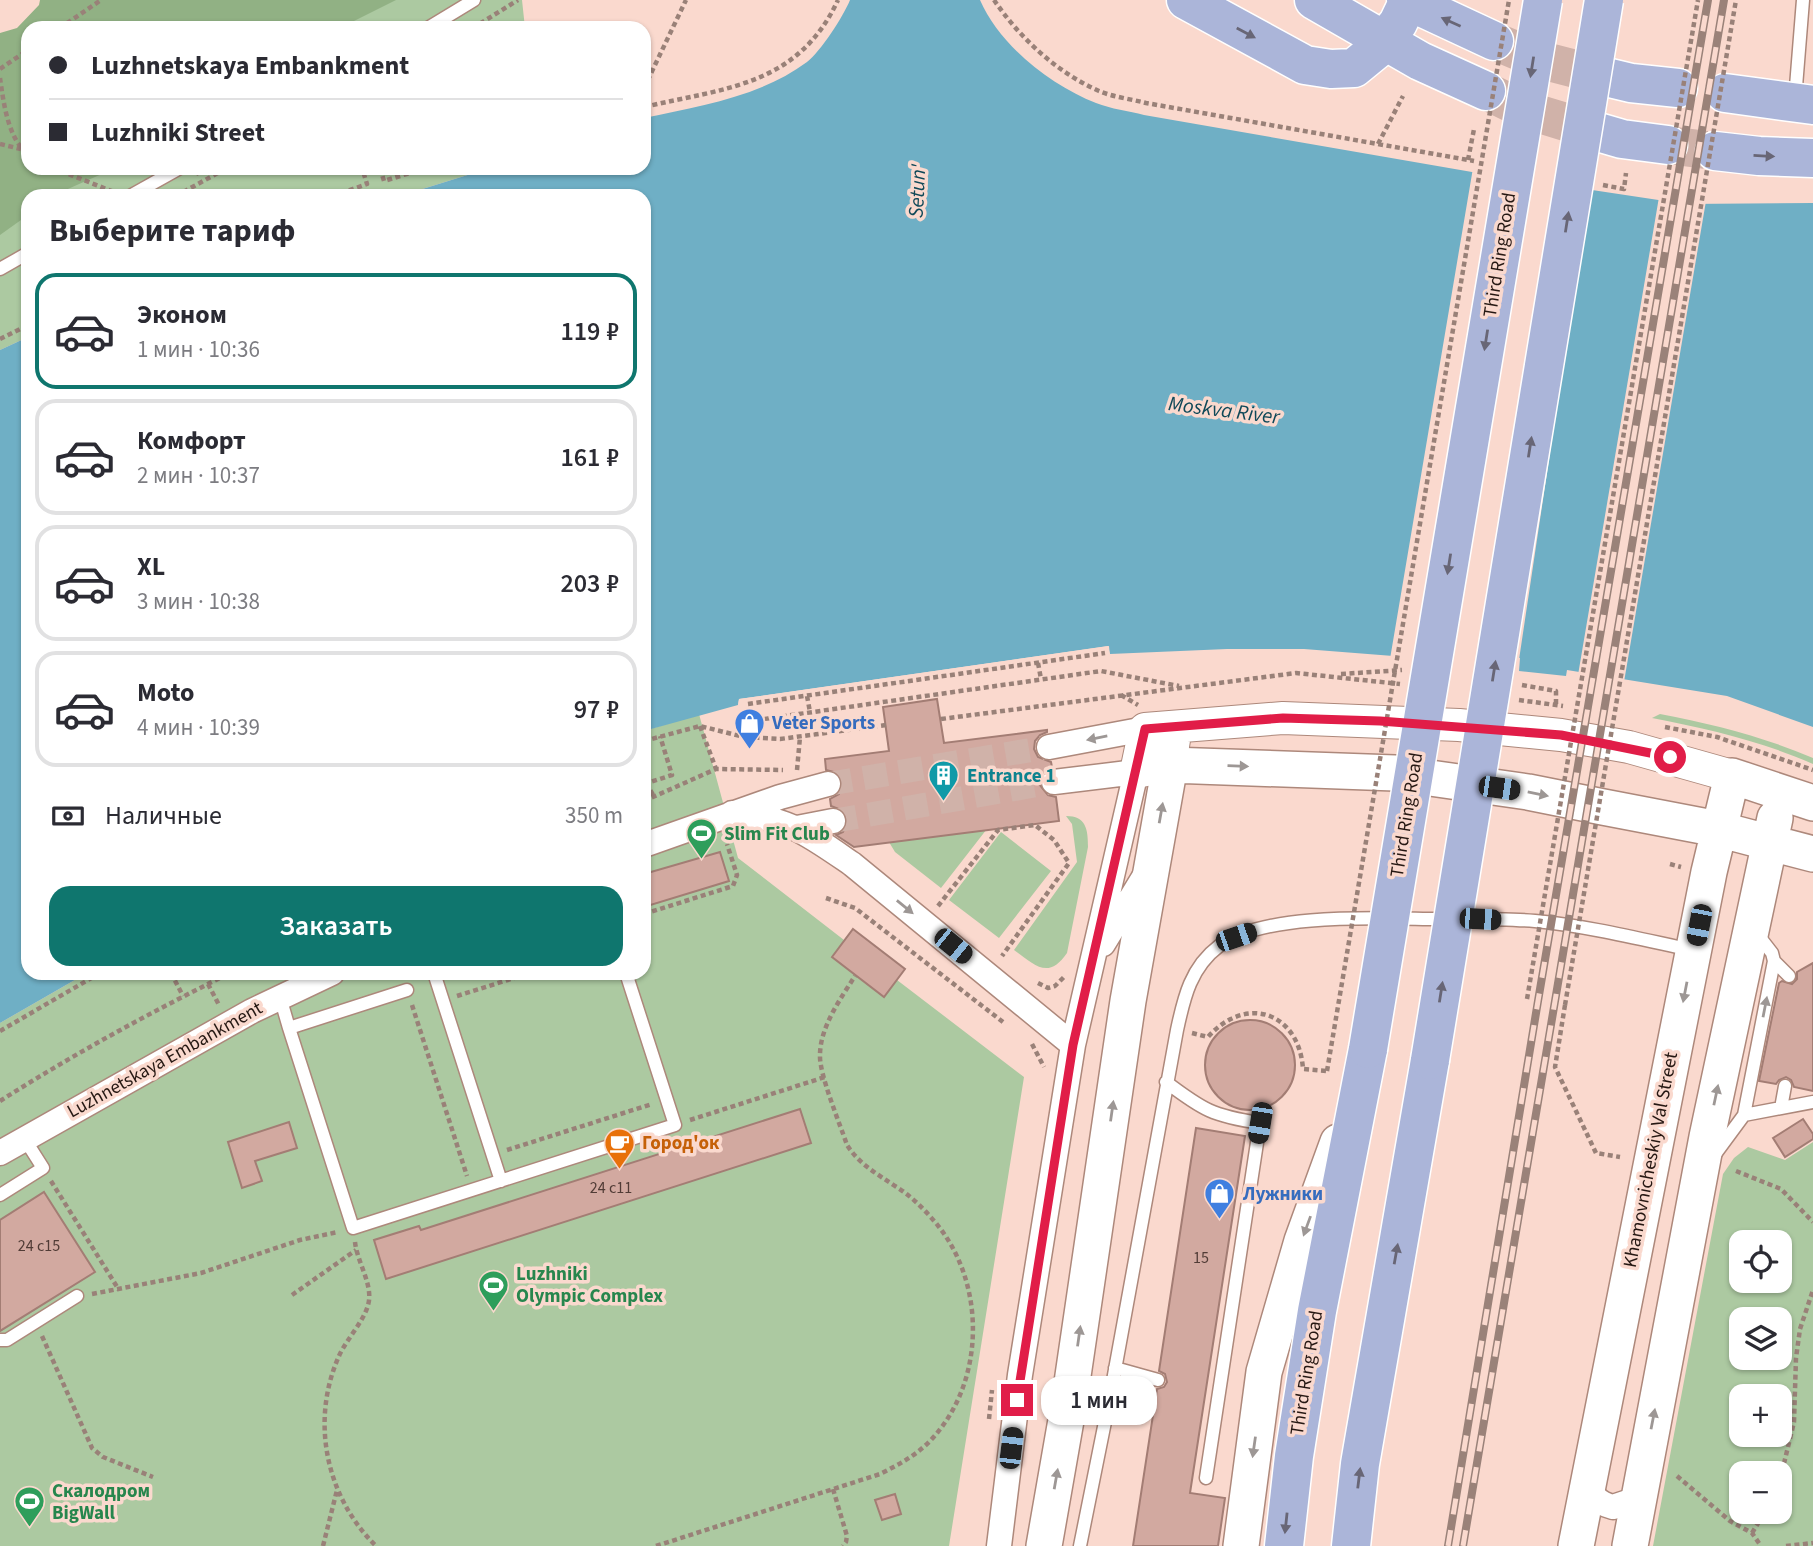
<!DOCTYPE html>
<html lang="ru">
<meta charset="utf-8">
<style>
body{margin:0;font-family:"Source Sans 3",sans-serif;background:#f2f2f3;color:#2b2b33;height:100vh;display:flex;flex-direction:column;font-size:26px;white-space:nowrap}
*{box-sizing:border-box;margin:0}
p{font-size:23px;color:#7c7c81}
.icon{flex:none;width:38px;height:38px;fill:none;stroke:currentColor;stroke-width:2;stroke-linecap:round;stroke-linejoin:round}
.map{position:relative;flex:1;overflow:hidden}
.panel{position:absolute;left:21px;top:189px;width:630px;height:791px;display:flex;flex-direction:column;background:#fff;border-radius:21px;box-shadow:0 2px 5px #0004}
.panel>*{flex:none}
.hud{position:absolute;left:21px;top:21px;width:630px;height:154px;border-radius:21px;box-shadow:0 2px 5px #0004;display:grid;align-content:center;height:154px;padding:0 28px;background:#fff}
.controls{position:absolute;left:1729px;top:1230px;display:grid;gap:14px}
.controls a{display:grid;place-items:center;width:63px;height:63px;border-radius:14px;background:#fff;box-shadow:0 2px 5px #0004;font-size:35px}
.end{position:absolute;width:32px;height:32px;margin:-16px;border:9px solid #e11d48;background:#fff;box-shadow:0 0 0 4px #fff}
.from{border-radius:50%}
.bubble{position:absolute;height:49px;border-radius:21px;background:#fff;box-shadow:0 2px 5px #0004;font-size:23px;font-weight:600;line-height:49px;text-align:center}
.car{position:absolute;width:21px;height:42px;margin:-21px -10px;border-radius:9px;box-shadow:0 0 5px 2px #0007;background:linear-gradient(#222 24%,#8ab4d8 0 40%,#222 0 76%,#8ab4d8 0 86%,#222 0)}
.hud b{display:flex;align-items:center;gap:24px;height:66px;font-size:26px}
.hud b+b{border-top:2px solid #e1e1e2}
.hud i{width:18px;height:18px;background:#2b2b33}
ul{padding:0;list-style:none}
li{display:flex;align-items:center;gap:21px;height:116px;margin:0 14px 10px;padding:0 14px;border:4px solid #e1e1e2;border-radius:21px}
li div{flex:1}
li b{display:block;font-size:26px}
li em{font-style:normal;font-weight:600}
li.on{border-color:#0f766e}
li>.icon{width:63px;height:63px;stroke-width:1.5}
h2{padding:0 28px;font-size:32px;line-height:84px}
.pay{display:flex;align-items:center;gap:18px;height:77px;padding:0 28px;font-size:26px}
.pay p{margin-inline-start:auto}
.cta{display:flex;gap:14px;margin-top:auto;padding:14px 28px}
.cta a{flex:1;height:80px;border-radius:21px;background:#0f766e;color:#fff;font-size:28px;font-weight:600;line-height:80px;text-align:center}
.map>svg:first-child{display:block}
.green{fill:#acc9a1;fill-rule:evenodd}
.forest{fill:#91b184}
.water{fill:#6fafc5}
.pier{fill:#fad9ce}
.building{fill:#d2a9a0;stroke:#a37d74;stroke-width:2}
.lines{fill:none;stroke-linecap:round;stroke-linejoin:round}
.minor-tunnel{stroke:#d0b2a9;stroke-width:24;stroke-dasharray:24 12;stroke-linecap:butt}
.primary-tunnel{stroke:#d0b2a9;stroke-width:38;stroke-dasharray:38 19;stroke-linecap:butt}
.service-casing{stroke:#ad887b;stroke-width:15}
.minor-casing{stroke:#ad887b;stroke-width:27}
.tertiary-casing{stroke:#ad887b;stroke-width:34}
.secondary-casing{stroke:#ad887b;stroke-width:38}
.primary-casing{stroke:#fff;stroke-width:41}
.path{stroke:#998178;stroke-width:4.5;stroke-dasharray:5 3.5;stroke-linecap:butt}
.service{stroke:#fff;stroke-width:12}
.minor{stroke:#fff;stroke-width:24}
.tertiary{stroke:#fff;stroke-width:32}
.secondary{stroke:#fff;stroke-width:35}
.primary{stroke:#abb5d9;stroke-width:38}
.rail-casing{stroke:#9a8279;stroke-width:8}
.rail{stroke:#fad9ce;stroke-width:5;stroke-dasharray:16;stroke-linecap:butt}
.primary-bridge-casing{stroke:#fff;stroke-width:41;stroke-linecap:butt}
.path-bridge{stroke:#998178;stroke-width:4.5;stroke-dasharray:5 3.5;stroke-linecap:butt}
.primary-bridge{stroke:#abb5d9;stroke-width:38}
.oneway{fill:#686676}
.oneway2{fill:#9d9795}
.route{stroke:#e11d48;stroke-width:9}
.labels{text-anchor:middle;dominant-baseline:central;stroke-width:7;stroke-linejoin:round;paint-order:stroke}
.number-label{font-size:16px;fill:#513c36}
.street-label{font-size:19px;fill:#261813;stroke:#fad9ce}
.shop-label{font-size:19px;font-weight:bold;fill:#366cbe;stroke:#fad9ce;text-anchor:start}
.culture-label{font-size:19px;font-weight:bold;fill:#0d838f;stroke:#fad9ce;text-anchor:start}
.leisure-label{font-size:19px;font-weight:bold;fill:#27864d;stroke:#fad9ce;text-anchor:start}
.food-label{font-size:19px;font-weight:bold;fill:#c56008;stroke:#fad9ce;text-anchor:start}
.water-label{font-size:21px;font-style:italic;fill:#0f4858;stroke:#fad9ce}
</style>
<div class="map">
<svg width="1813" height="1546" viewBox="0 0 1813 1546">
<rect width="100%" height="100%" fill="#fad9ce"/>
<!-- green -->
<path class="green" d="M60,0H522L525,28H28V168H490L400,196H28V337L0,350V41Z
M699,714L738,858L844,940L853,929L905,969L897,980L1024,1077L949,1546H0V1023L87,973H644V731Z
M1660,714C1713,724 1764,737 1813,758V764C1761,741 1708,729 1652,718Z
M1066,816C1086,816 1088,829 1088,847L1067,953C1048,981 1034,964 1014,950L1077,862L1072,824Z
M990,825L941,888L895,852L889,842Z
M1001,832L1051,871L999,938L949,900Z
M1813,1142V1546H1653L1723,1174L1734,1158L1748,1147L1785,1160ZM1741,1242H1780V1281H1741ZM1741,1320H1780V1358H1741ZM1741,1396H1780V1435H1741ZM1741,1474H1780V1512H1741Z"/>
<!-- forest -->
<path class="forest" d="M40,0H396L340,28H28V168H106L104,173L52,196H28V215L0,235V33L17,28L39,5Z"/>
<!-- water -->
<path class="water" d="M850,0H980C1000,46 1051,85 1096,103C1111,109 1129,111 1144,115L1472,172L1685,204L1813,203V727L1727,696L1567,670L1566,676L1519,671L1520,658L1408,645L1406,657L1304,649H1227L1110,654L1108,646L739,699L738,705L644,731V196H400L490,168H644V118C699,106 760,97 807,62C821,51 843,17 850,0Z
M28,337V973H87L0,1023V350Z"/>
<!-- pier -->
<path class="pier" d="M1473,168L1590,186L1517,673V661L1411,649L1408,660L1390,659Z
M1659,197L1685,201H1706L1624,682L1578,675Z
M1109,646L1110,657L1107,656L1106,649L742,702L740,708L738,705L739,699Z"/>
<!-- building -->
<path class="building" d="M937,699L944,743L1047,730V732L1040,735L1035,741L1034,749L1038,757L1051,762L1052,767L1041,776L1039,784L1048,795L1056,797L1059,821L854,847L836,835L843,832L848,819L844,811L831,806L830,799L839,794L842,781L838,773L826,770L825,759L889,751L883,707Z
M720,852L729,881L644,907V874Z
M853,929L905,969L884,997L832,957Z
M1813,963V1091L1794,1087L1791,1080L1786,1077L1779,1080L1776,1084L1759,1081L1779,983L1782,981L1792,984L1797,979V972Z
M1205 1065a45 45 0 1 1 90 0a45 45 0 1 1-90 0Z
M800,1109L811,1143L386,1279L374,1240L419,1226L421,1230Z
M1803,1119L1813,1134V1139L1785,1157L1773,1138Z
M289,1122L297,1148L255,1161L262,1181L242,1188L228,1142Z
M1196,1128L1245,1136L1190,1493L1225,1498L1218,1546H1133L1157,1389L1164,1387L1167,1382L1165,1374L1159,1371Z
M44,1192L95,1272L0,1331V1220Z
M895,1494L901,1514L882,1520L875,1500Z"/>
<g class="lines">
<!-- minor-tunnel -->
<path class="minor-tunnel" d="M828,784L1049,747
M833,821L1054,782"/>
<!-- primary-tunnel -->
<path class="primary-tunnel" d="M1494,41L1537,59L1606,77
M1486,91L1523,109L1598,132
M1668,145L1715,151"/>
<defs>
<path id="service" d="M428,28L474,0
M1795,99L1803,0
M130,196L180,168
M0,269L28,253
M1774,961L1789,976
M434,973L501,1181
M280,997L289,1028L407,990
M289,1028L353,1228L675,1125L626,973
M1166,1082C1203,1110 1213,1116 1260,1123L1206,1478
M1781,1108L1785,1086
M1744,1115L1813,1102
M1713,1157L1744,1115L1774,961L1772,953L1758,935
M0,1195L43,1168L24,1138
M0,1340H7L77,1296
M1115,1368L1158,1380
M1080,1546L1110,1397L1177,1030C1184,997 1191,967 1219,946C1263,913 1373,918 1428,919C1463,919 1499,918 1535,921C1588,926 1640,939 1692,950"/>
<path id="minor" d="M1049,747L1145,729
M732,813C788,818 807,833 852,864L1073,1045
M797,828L833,821
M644,845L780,797L828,784
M1103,944L1144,877
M0,1153L252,1011L332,973
M1588,1476C1588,1494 1597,1503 1613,1507L1631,1501L1640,1486
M999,1546L1020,1375L1073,1045L1136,772L1054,782"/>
<path id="tertiary" d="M1176,727L1170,765L1136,772L1145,729L1283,718L1459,725L1561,735L1629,747L1732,776"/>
<path id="secondary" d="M1044,1546L1069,1403L1128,1001L1170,765L1395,773L1528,792L1603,807L1718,829L1813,854
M1241,1546L1264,1372L1302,1241L1338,1142
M1576,1546L1709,872L1732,776L1813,803
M1630,1546L1707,1137L1775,818"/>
<path id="primary" d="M1186,0L1305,65L1331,69L1354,68L1376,50L1398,23L1409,0
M1314,0L1420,61L1486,91
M1406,0L1494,41
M1606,77L1631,83L1678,88
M1725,93L1813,105
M1598,132L1622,139L1668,145
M1715,151L1759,156L1813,158
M1284,1546L1294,1456L1317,1311L1368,1049
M1351,1546L1360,1464L1430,1060"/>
</defs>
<!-- service casing -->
<use href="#service" class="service-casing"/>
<!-- minor casing -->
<use href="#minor" class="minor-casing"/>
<!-- tertiary casing -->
<use href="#tertiary" class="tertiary-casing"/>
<!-- secondary casing -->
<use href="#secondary" class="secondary-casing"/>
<!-- primary casing -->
<use href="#primary" class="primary-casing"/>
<!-- path -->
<path class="path" d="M994,0C1020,38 1056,72 1099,91C1113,97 1131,99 1146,103L1474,161
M60,28L101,0
M473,28L518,0
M0,69L28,50
M0,78C3,99 8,141 28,153
M644,88L686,0
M644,107C725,88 798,86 838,0
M0,144L21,149
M1378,144L1403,96
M1468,160L1474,129
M53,168L114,192
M380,168L384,181L426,168
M196,174L208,168
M1603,185L1624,189L1626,173
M176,196L227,168
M333,196L367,184L362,168
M0,339L28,325
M1038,663L1041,679
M1341,674L1402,670
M1522,685L1556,691V704
M1121,695L1138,705
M807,696L810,712
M1519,700L1563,706
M748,704L1105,653
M941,719L1296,673L1400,684
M886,725L780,739L744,737L742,729L746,722L750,721L1101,671L1179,686
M700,726L716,769
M1665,727L1717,737L1813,770
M644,741L700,726L744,737
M797,770L800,737
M646,783L655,798
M644,784L672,775L660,736
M644,801L716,769L783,770
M1670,864L1681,867
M826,898L855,908L1003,1022
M938,906L998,830L1035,825L1054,840L1069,863L1002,956
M644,914L733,886L737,875L727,844
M171,973L183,996
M451,976L461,973
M1038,983L1048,988L1055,986L1065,976
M208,984L219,1005
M457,996L530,973
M412,1005L467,1176
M1565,1005L1555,1067L1596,1153L1620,1157
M0,1031L100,973
M1192,1033L1208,1037C1246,994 1299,1012 1303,1069L1327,1071
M1032,1044L1044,1067
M0,1101C74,1054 151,1012 230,973
M690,1120L825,1077
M507,1150L652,1104
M1736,1171L1781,1189L1813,1222
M51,1181L119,1290
M355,1242C357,1262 374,1286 368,1305C364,1321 346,1340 339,1356C310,1421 326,1497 376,1546
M92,1294L201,1273L300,1240L338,1232
M292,1295L356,1250
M42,1336L92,1448L103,1457L153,1477
M989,1419L992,1390
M1677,1476L1730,1521L1752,1533L1761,1546
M1780,1480L1794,1422L1796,1358L1800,1329L1813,1290
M833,1489L847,1536L846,1542L843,1546
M1752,1533L1765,1512
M323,1546L337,1490
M656,1546L880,1474C898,1465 915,1456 929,1442C986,1384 987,1283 935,1222C923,1208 910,1195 895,1186C876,1173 860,1165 847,1145C840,1124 819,1074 820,1055C820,1027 841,998 855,976
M1786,1546L1813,1543"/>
<!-- service -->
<use href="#service" class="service"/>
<!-- minor -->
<use href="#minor" class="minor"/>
<!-- tertiary -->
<use href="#tertiary" class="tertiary"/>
<!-- secondary -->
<use href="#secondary" class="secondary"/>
<!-- primary -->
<use href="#primary" class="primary"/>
<defs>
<path id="rail" d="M1448,1546L1538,1001L1708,0
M1463,1546L1724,0"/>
</defs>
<!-- rail casing -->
<use href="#rail" class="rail-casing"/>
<!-- rail -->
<use href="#rail" class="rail"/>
<defs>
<path id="primary-bridge" d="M1368,1049L1543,0
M1430,1060L1604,0"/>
</defs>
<!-- primary-bridge casing -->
<use href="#primary-bridge" class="primary-bridge-casing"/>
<!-- path-bridge -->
<path class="path-bridge" d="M1527,999L1698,0
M1565,1005L1736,0
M1327,1071L1509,0"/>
<!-- primary-bridge -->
<use href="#primary-bridge" class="primary-bridge"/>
</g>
<!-- one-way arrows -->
<defs><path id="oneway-solid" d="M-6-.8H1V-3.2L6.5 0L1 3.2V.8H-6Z" transform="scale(1.75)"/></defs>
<g class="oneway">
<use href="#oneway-solid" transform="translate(1451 22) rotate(-156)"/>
<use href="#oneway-solid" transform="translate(1246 33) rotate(28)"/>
<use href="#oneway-solid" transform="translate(1532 67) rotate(99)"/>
<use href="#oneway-solid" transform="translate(1764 156) rotate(3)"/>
<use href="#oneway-solid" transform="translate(1567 222) rotate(-81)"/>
<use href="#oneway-solid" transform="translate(1486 340) rotate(99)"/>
<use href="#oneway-solid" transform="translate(1530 447) rotate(-81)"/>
<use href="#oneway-solid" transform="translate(1449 564) rotate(99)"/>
<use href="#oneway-solid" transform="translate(1494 671) rotate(-81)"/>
<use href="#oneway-solid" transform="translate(1441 992) rotate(-81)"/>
<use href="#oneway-solid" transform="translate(1396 1254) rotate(-80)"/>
<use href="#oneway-solid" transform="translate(1359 1478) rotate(-83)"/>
<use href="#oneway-solid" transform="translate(1286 1523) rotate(96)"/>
</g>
<g class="oneway2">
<use href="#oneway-solid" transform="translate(1097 738) rotate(169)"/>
<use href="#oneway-solid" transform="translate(1238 766) rotate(2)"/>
<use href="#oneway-solid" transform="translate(1538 794) rotate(11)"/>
<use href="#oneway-solid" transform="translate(1161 813) rotate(-80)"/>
<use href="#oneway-solid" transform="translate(905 907) rotate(39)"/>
<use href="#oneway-solid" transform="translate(1685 992) rotate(101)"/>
<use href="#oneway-solid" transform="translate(1765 1007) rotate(-79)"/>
<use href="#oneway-solid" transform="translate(1716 1095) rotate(-78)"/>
<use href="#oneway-solid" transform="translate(1112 1111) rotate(-82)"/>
<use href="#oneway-solid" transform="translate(1307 1226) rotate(110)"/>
<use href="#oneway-solid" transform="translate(1079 1336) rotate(-82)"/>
<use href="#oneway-solid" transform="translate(1653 1419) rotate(-79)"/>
<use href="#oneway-solid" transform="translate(1254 1447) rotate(98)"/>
<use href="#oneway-solid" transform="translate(1056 1479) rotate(-80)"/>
</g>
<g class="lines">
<!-- route -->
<path class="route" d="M1017,1400L1073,1045L1145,729L1283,718L1380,721L1561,735L1670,757"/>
</g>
<!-- icons -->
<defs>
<symbol id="shop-pin" viewBox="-11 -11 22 30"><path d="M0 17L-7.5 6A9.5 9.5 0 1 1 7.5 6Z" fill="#3f7fe0" stroke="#fad9ce"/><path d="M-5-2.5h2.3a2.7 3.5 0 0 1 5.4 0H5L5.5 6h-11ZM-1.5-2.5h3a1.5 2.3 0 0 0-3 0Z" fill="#fff"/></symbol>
<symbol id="building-pin" viewBox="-11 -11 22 30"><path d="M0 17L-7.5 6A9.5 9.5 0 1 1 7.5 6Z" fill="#0f9aa8" stroke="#fad9ce"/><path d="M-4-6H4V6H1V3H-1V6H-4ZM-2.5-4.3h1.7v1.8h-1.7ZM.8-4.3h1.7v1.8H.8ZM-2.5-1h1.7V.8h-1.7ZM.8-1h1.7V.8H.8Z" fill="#fff"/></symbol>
<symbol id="stadium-pin" viewBox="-11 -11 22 30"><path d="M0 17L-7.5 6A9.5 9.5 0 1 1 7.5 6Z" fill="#2e9e5b" stroke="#fad9ce"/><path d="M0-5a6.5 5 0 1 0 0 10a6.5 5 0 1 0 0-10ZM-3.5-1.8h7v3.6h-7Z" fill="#fff"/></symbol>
<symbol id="cafe-pin" viewBox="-11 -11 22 30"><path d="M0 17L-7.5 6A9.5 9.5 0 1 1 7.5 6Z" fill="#e8710a" stroke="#fad9ce"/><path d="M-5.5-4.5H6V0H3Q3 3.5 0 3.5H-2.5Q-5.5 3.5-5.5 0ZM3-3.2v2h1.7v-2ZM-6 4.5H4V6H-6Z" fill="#fff"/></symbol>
</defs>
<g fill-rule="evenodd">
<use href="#shop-pin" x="732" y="706" width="35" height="47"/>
<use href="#building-pin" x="926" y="758" width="35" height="47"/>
<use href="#stadium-pin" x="684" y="816" width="35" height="47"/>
<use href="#cafe-pin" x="602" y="1126" width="35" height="47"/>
<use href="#shop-pin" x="1202" y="1176" width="35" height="47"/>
<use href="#stadium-pin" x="476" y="1268" width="35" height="47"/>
<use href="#stadium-pin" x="12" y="1484" width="35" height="47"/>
</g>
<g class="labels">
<!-- number labels -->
<g class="number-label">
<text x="611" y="1188">24 с11</text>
<text x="39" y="1246">24 с15</text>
<text x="1201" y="1258">15</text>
</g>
<!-- street labels -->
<g class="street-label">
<text transform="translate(1500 255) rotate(-81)">Third Ring Road</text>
<text transform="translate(1407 815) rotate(-81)">Third Ring Road</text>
<text transform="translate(165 1060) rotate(-29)">Luzhnetskaya Embankment</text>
<text transform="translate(1651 1160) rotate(-79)">Khamovnicheskiy Val Street</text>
<text transform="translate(1307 1373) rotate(-81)">Third Ring Road</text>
</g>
<!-- shop labels -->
<g class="shop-label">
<text x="772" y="723">Veter Sports</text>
<text x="1243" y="1194">Лужники</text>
</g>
<!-- culture labels -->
<g class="culture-label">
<text x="967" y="776">Entrance 1</text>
</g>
<!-- leisure labels -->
<g class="leisure-label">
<text x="724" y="834">Slim Fit Club</text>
<text x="516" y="1274">Luzhniki<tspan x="516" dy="22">Olympic Complex</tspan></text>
<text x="52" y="1491">Скалодром<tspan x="52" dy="22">BigWall</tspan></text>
</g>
<!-- food labels -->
<g class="food-label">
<text x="642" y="1143">Город'ок</text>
</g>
<!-- water labels -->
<g class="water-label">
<text transform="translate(917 191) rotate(-87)">Setun'</text>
<text transform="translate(1224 410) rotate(7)">Moskva River</text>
</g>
</g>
</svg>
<div class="controls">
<a><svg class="icon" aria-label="locate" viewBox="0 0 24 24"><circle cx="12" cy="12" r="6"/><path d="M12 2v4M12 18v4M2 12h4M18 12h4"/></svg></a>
<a><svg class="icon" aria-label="layers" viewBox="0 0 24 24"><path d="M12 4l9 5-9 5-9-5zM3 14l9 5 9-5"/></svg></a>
<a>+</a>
<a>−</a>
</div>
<i class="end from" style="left:1670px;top:757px"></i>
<i class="end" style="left:1017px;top:1400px"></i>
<div class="bubble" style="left:1041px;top:1376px;width:116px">1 мин</div>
<i class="car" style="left:1499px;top:788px;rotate:98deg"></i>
<i class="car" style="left:1480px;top:919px;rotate:93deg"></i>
<i class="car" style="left:1699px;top:925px;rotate:191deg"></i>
<i class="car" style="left:1236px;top:937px;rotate:71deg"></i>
<i class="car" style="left:953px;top:946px;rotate:129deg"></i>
<i class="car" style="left:1260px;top:1123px;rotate:189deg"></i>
<i class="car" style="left:1011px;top:1448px;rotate:7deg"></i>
<div class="hud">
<b><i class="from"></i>Luzhnetskaya Embankment</b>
<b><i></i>Luzhniki Street</b>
</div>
<section class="panel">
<h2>Выберите тариф</h2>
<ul>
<li class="on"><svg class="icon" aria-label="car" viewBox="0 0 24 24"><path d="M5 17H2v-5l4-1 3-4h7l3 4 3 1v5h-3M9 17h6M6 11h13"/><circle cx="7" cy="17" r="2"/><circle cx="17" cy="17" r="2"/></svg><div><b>Эконом</b><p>1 мин · 10:36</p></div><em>119 ₽</em></li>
<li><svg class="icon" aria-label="car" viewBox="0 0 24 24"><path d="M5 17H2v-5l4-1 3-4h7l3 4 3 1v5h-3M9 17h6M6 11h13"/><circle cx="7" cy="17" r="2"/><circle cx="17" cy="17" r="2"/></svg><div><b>Комфорт</b><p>2 мин · 10:37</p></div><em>161 ₽</em></li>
<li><svg class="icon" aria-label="car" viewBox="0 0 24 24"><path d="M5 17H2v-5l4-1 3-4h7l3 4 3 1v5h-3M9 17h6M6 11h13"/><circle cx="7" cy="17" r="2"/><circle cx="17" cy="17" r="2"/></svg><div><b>XL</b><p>3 мин · 10:38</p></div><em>203 ₽</em></li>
<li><svg class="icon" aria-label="car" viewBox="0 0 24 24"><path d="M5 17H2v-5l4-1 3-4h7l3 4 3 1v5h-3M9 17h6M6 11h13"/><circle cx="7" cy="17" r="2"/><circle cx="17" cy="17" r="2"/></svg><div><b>Moto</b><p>4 мин · 10:39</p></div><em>97 ₽</em></li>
</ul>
<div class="pay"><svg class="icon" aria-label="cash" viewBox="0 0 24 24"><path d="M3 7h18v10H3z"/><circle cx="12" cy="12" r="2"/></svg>Наличные<p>350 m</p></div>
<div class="cta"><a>Заказать</a></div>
</section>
</div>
